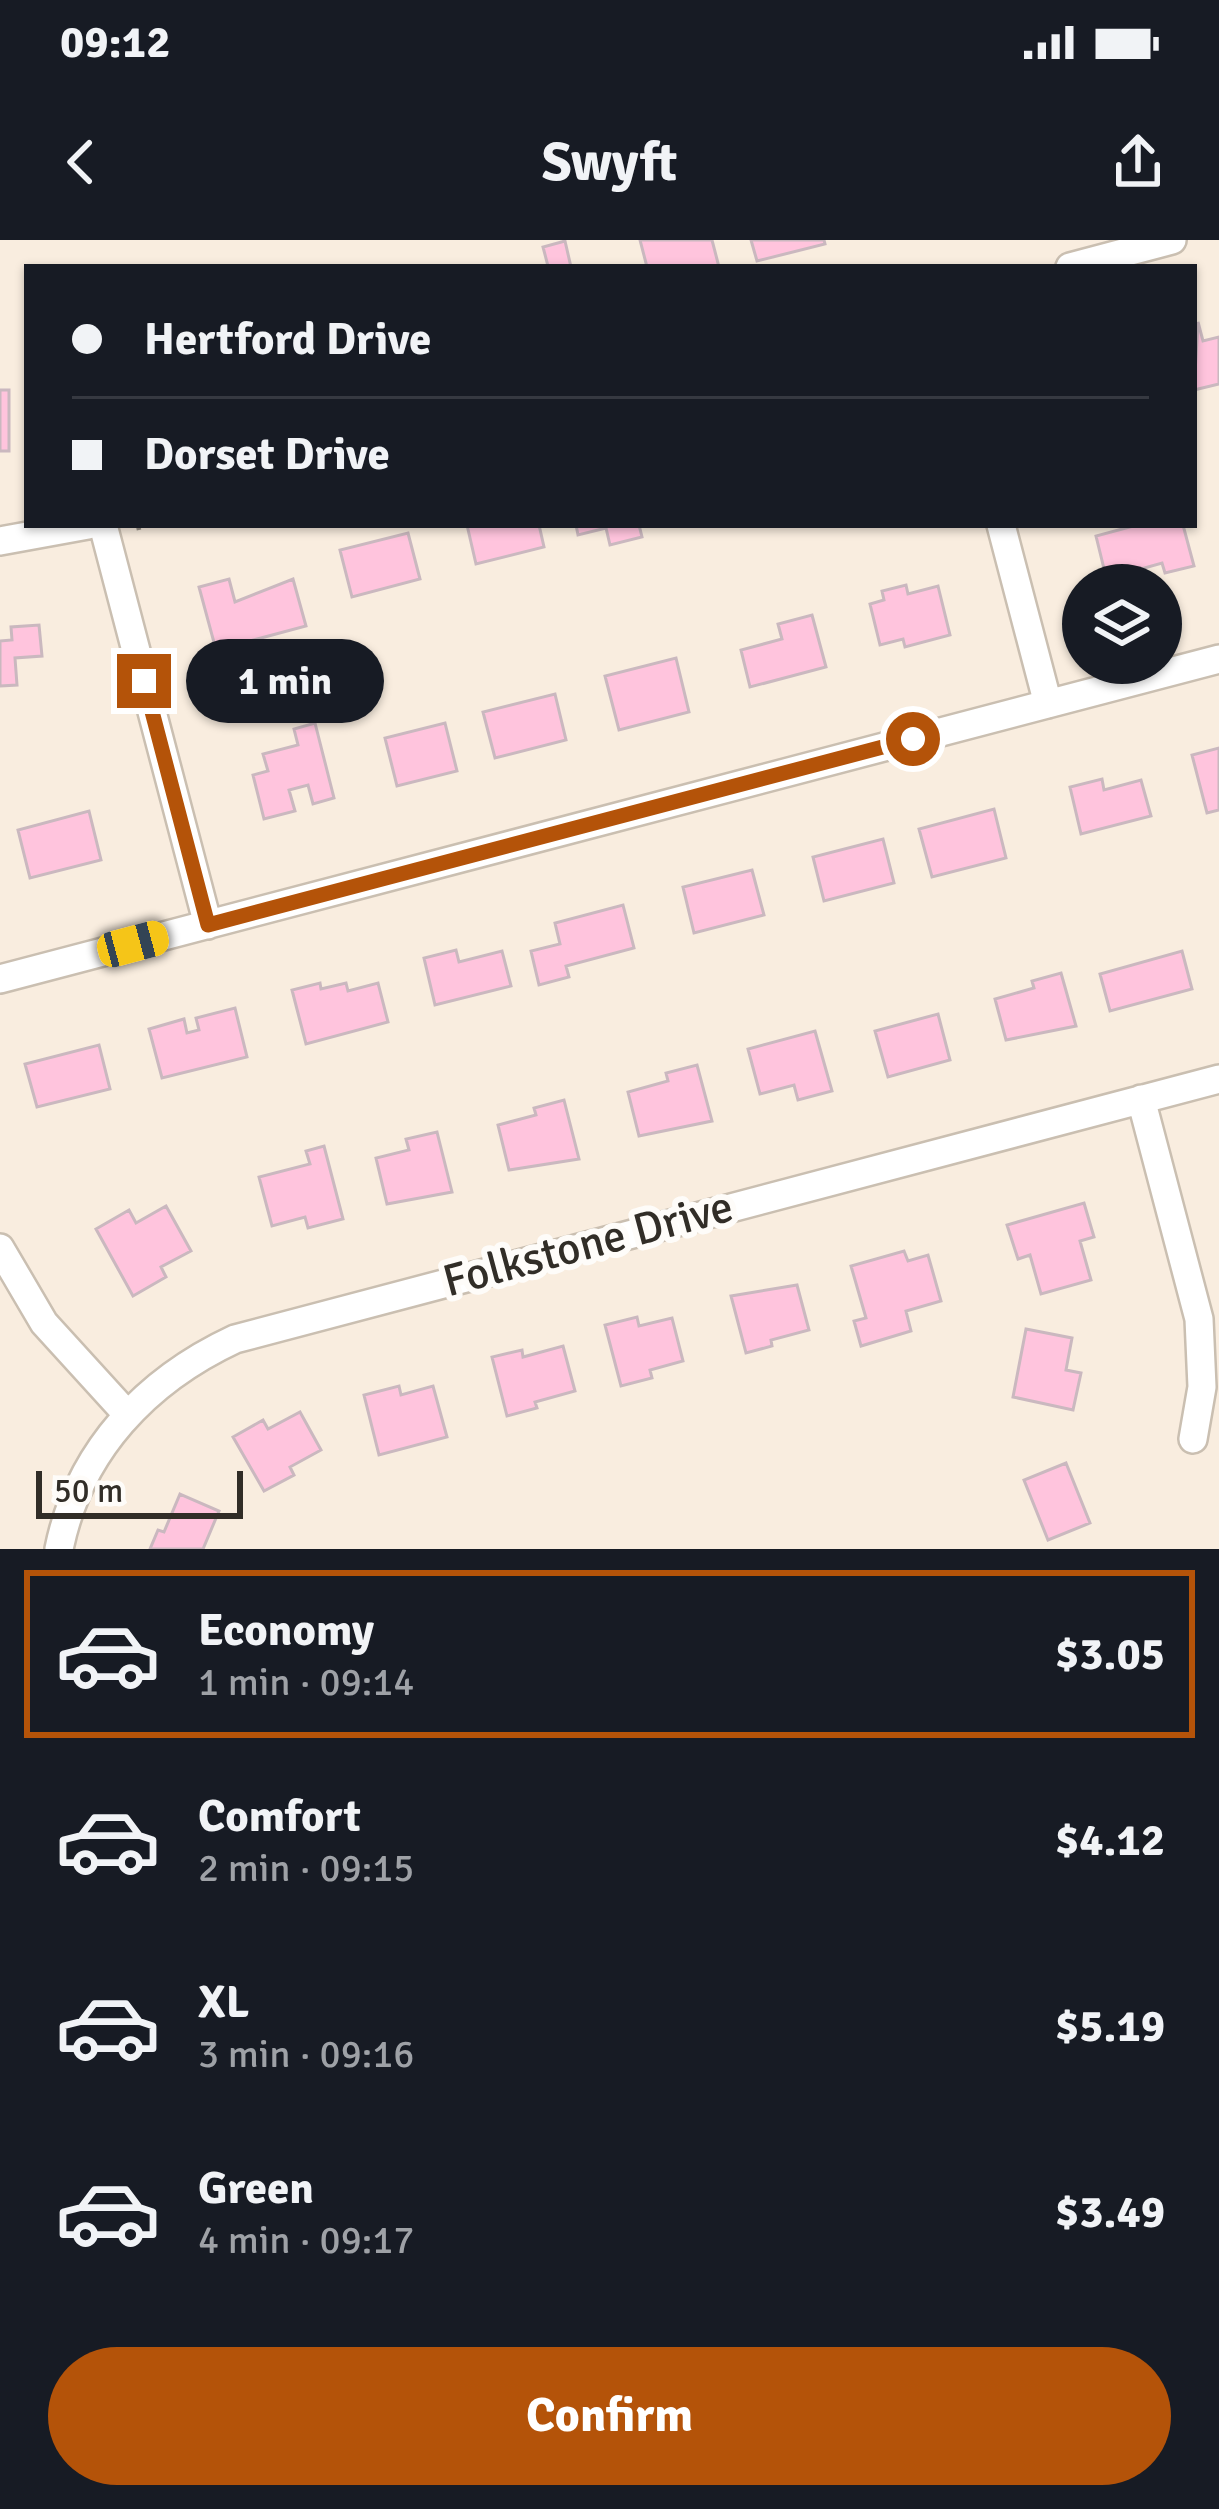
<!DOCTYPE html>
<meta charset="utf-8">
<style>
body{margin:0;font-family:Signika,sans-serif;background:#242831;color:#f1f3f6;height:100vh;display:flex;flex-direction:column;font-size:45px;white-space:nowrap}
*{box-sizing:border-box;margin:0}
p{font-size:39px;color:#9ea1a6}
.icon{flex:none;width:66px;height:66px;fill:none;stroke:currentColor;stroke-width:2;stroke-linecap:round;stroke-linejoin:round}
.map{position:relative;height:1309px;overflow:hidden}
.drawer{display:flex;flex-direction:column;background:#171b24;flex:1}
.drawer>*{flex:none}
.banner{position:absolute;left:24px;top:24px;width:1173px;height:264px;border-radius:0px;box-shadow:0 3px 9px #0004;display:grid;align-content:center;height:264px;padding:0 48px;background:#171b24}
.controls{position:absolute;left:1062px;top:324px;display:grid;gap:24px}
.controls a{display:grid;place-items:center;width:120px;height:120px;border-radius:50%;background:#171b24;box-shadow:0 3px 9px #0004;font-size:60px}
.scale{position:absolute;left:36px;bottom:30px;width:207px;box-sizing:border-box;padding-left:12px;border:6px solid #312d27;border-top:0;font-size:33px;line-height:42px;white-space:nowrap;color:#312d27;-webkit-text-stroke:9px #fefcf9;paint-order:stroke}
.end{position:absolute;width:54px;height:54px;margin:-27px;border:15px solid #b45309;background:#fff;box-shadow:0 0 0 6px #fff}
.from{border-radius:50%}
.bubble{position:absolute;height:84px;border-radius:42px;background:#171b24;box-shadow:0 3px 9px #0004;font-size:39px;font-weight:700;line-height:84px;text-align:center}
.car{position:absolute;width:36px;height:72px;margin:-36px -18px;border-radius:15px;box-shadow:0 0 9px 3px #0007;background:linear-gradient(#f5c518 24%,#345 0 40%,#f5c518 0 76%,#345 0 86%,#f5c518 0)}
.banner b{display:flex;align-items:center;gap:42px;height:114px;font-size:45px}
.banner b+b{border-top:3px solid #363941}
.banner i{width:30px;height:30px;background:#f1f3f6}
ul{padding:21px 0 0;list-style:none}
li{display:flex;align-items:center;gap:36px;height:168px;margin:0 24px 18px;padding:0 24px;border:6px solid transparent;border-radius:0px}
li div{flex:1}
li b{display:block;font-size:45px}
li em{font-style:normal;font-weight:700}
li.selected{border-color:#b45309}
li>.icon{width:108px;height:108px;stroke-width:1.5}
.button{display:flex;gap:24px;margin-top:auto;padding:24px 48px}
.button a{flex:1;height:138px;border-radius:72px;background:#b45309;color:#fff;font-size:48px;font-weight:700;line-height:138px;text-align:center}
.status{display:flex;justify-content:space-between;align-items:center;height:84px;padding:0 60px;background:#171b24;direction:ltr}
.status svg{height:33px;fill:currentColor}
header{display:flex;justify-content:space-between;align-items:center;height:156px;padding:0 48px;background:#171b24;font-size:54px;font-weight:700}
.map>svg:first-child{display:block}
.building{fill:#ffc4dd;stroke:#cab8bf;stroke-width:3}
.lines{fill:none;stroke-linecap:round;stroke-linejoin:round}
.minor-casing{stroke:#cabfb1;stroke-width:32}
.path{stroke:#989086;stroke-width:4.5;stroke-dasharray:6 6;stroke-linecap:butt}
.minor{stroke:#fff;stroke-width:27}
.route{stroke:#b45309;stroke-width:15}
.labels{text-anchor:middle;dominant-baseline:central;stroke-width:12;stroke-linejoin:round;paint-order:stroke}
.street-label{font-size:45px;fill:#312d27;stroke:#fefcf9}
</style>
<div class="status"><b>09:12</b><svg viewBox="0 0 49 12"><path d="M0 12V9h3v3zM5 12V6h3v6zM10 12V3h3v9zM15 12V0h3v12zM26 1h20v11H26zM47 4h2v5h-2z"/></svg></div>
<header><svg class="icon" aria-label="back" viewBox="0 0 24 24"><path d="M15 5l-7 7 7 7"/></svg>Swyft<svg class="icon" aria-label="share" viewBox="0 0 24 24"><path d="M12 15V3M7 8l5-5 5 5M5 13v7h14v-7"/></svg></header>
<div class="map">
<svg width="1219" height="1309" viewBox="0 0 1219 1309">
<rect width="100%" height="100%" fill="#f9eddf"/>
<!-- building -->
<path class="building" d="M640,0H712L719,27H647Z
M751,0H824L825,4L757,21Z
M565,1L571,27H543L548,26L543,7Z
M1198,82L1203,101L1219,97V144L1194,150Z
M0,150H9V211H0Z
M467,285H539L544,307L476,324Z
M576,285H639L642,297L610,305L606,288L578,295Z
M1137,285H1183L1194,326L1165,333L1162,323L1137,330L1141,345H1108L1096,296Z
M408,293L420,339L352,357L340,310Z
M229,339L235,362L293,339L306,386L216,410L199,347Z
M906,345L908,354L938,346L950,395L905,407L903,399L880,405L870,364L884,360L882,351Z
M812,375L826,427L750,447L741,410L782,399L778,384Z
M39,385L42,416L15,418L17,445L0,446V401L12,400L11,387Z
M676,418L689,472L619,490L605,436Z
M555,454L566,500L495,518L483,472Z
M315,483L334,558L313,564L308,545L289,550L295,571L264,579L253,535L268,531L263,514L298,505L294,489Z
M445,483L457,531L397,546L385,498Z
M1219,508V570L1207,573L1192,515Z
M1102,539L1104,550L1141,540L1151,576L1081,594L1070,547Z
M994,569L1006,618L932,637L919,589Z
M89,571L101,620L30,638L18,590Z
M883,599L894,643L824,661L813,617Z
M752,630L764,675L694,693L683,647Z
M623,665L634,708L566,726L569,737L539,745L531,711L560,704L555,683Z
M456,710L459,722L502,711L511,746L435,765L424,718Z
M1182,711L1192,749L1110,771L1100,734Z
M1061,733L1076,786L1006,800L995,759L1034,748L1032,741Z
M320,743L321,749L346,743L348,751L378,743L388,782L306,804L292,750Z
M235,768L247,817L162,838L149,789L184,779L187,793L199,790L196,778Z
M938,774L950,820L888,837L875,791Z
M815,791L832,851L798,860L794,845L760,854L748,809Z
M99,805L110,849L37,867L25,824Z
M697,825L712,881L639,896L628,852L668,841L666,833Z
M564,860L579,919L509,930L498,885L536,875L534,868Z
M437,892L452,952L387,964L376,918L409,910L406,899Z
M324,906L343,979L308,988L305,977L272,986L259,937L310,924L306,911Z
M1084,963L1094,997L1080,1001L1091,1040L1041,1054L1030,1015L1018,1019L1007,985Z
M166,966L191,1011L161,1027L166,1037L133,1056L96,989L129,970L136,983Z
M904,1011L908,1021L928,1015L941,1061L906,1071L911,1091L861,1106L854,1081L866,1078L851,1026Z
M797,1045L809,1090L771,1100L772,1106L746,1113L731,1056Z
M637,1077L639,1086L672,1078L683,1121L650,1130L652,1138L621,1146L605,1085Z
M1026,1089L1072,1098L1066,1130L1081,1133L1073,1170L1013,1157Z
M563,1106L575,1151L535,1162L537,1168L507,1176L492,1117L522,1110L523,1117Z
M399,1146L401,1155L433,1146L447,1197L379,1215L364,1155Z
M300,1172L321,1210L290,1227L294,1235L264,1251L233,1197L263,1180L268,1189Z
M1066,1223L1090,1283L1048,1300L1024,1240Z
M180,1254L219,1271L203,1309H150L158,1290L164,1292Z"/>
<g class="lines">
<defs>
<path id="minor" d="M1070,27L1172,0
M103,285L208,685
M1001,285L1048,464
M0,301L88,285
M0,739L1219,419
M1141,859L1199,1079L1202,1147L1193,1199
M0,1008L44,1083L126,1173
M59,1309C79,1210 147,1140 235,1099L1219,839"/>
</defs>
<!-- minor casing -->
<use href="#minor" class="minor-casing"/>
<!-- path -->
<path class="path" d="M138,285L139,290"/>
<!-- minor -->
<use href="#minor" class="minor"/>
</g>
<g class="lines">
<!-- route -->
<path class="route" d="M144,441L208,685L913,499"/>
</g>
<g class="labels">
<!-- street labels -->
<g class="street-label">
<text transform="translate(588 1004) rotate(-15)">Folkstone Drive</text>
</g>
</g>
</svg>
<div class="controls">
<a><svg class="icon" aria-label="layers" viewBox="0 0 24 24"><path d="M12 4l9 5-9 5-9-5zM3 14l9 5 9-5"/></svg></a>
</div>
<div class="scale">50 m</div>
<i class="end from" style="left:913px;top:499px"></i>
<i class="end" style="left:144px;top:441px"></i>
<div class="bubble" style="left:186px;top:399px;width:198px">1 min</div>
<i class="car" style="left:133px;top:704px;rotate:75deg"></i>
<div class="banner">
<b><i class="from"></i>Hertford Drive</b>
<b><i></i>Dorset Drive</b>
</div>
</div>
<section class="drawer">
<ul>
<li class="selected"><svg class="icon" aria-label="car" viewBox="0 0 24 24"><path d="M5 17H2v-5l4-1 3-4h7l3 4 3 1v5h-3M9 17h6M6 11h13"/><circle cx="7" cy="17" r="2"/><circle cx="17" cy="17" r="2"/></svg><div><b>Economy</b><p>1 min · 09:14</p></div><em>$3.05</em></li>
<li><svg class="icon" aria-label="car" viewBox="0 0 24 24"><path d="M5 17H2v-5l4-1 3-4h7l3 4 3 1v5h-3M9 17h6M6 11h13"/><circle cx="7" cy="17" r="2"/><circle cx="17" cy="17" r="2"/></svg><div><b>Comfort</b><p>2 min · 09:15</p></div><em>$4.12</em></li>
<li><svg class="icon" aria-label="car" viewBox="0 0 24 24"><path d="M5 17H2v-5l4-1 3-4h7l3 4 3 1v5h-3M9 17h6M6 11h13"/><circle cx="7" cy="17" r="2"/><circle cx="17" cy="17" r="2"/></svg><div><b>XL</b><p>3 min · 09:16</p></div><em>$5.19</em></li>
<li><svg class="icon" aria-label="car" viewBox="0 0 24 24"><path d="M5 17H2v-5l4-1 3-4h7l3 4 3 1v5h-3M9 17h6M6 11h13"/><circle cx="7" cy="17" r="2"/><circle cx="17" cy="17" r="2"/></svg><div><b>Green</b><p>4 min · 09:17</p></div><em>$3.49</em></li>
</ul>
<div class="button"><a>Confirm</a></div>
</section>
